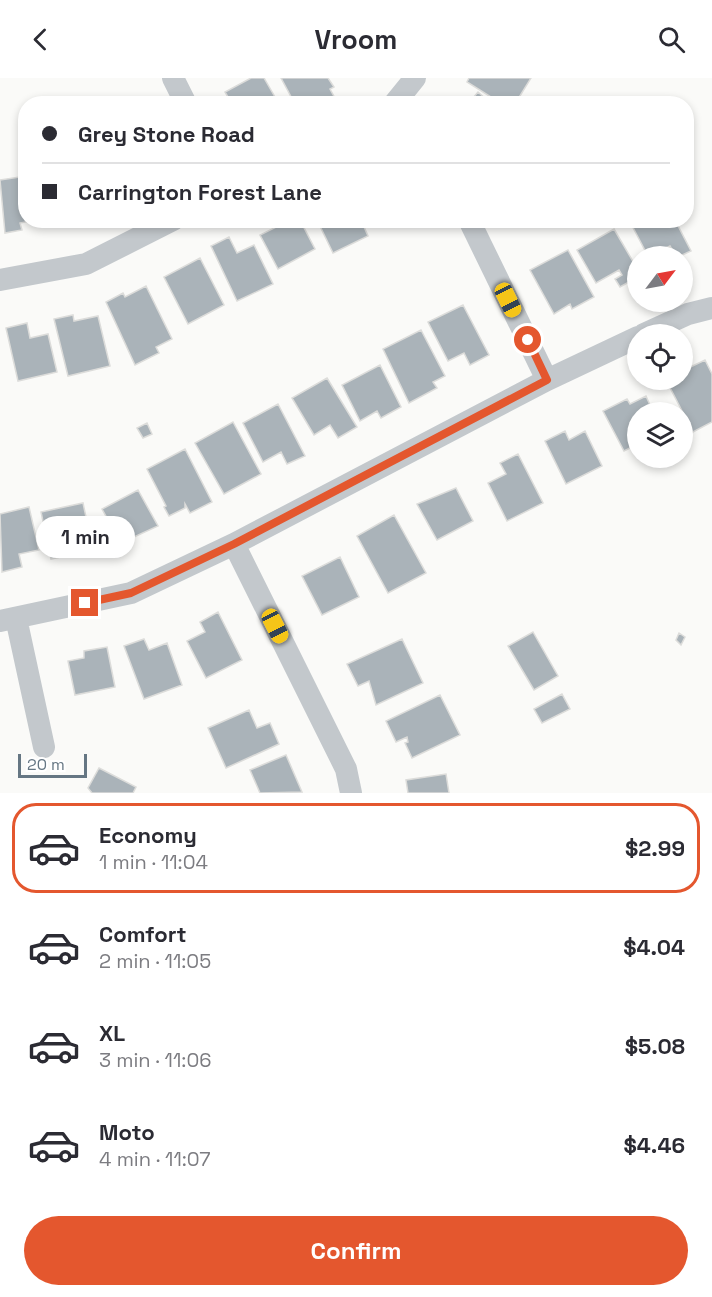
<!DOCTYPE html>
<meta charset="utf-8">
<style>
body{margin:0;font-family:"Space Grotesk",sans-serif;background:#f7f7f7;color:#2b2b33;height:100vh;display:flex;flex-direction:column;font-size:22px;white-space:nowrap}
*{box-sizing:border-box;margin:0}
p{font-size:20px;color:#7c7c81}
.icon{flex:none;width:33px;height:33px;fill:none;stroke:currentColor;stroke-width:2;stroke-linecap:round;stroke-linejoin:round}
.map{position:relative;height:715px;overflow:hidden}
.drawer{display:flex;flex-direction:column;background:#fff;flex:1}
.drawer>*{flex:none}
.banner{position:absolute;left:18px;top:18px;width:676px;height:132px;border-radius:24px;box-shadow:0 3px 9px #0003;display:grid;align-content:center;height:132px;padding:0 24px;background:#fff}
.needle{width:39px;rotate:58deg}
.tools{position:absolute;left:627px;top:168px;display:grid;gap:12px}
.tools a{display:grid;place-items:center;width:66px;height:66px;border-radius:50%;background:#fff;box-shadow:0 3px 9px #0003;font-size:30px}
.scale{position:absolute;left:18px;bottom:15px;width:69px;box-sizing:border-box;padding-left:6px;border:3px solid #657683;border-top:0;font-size:16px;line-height:21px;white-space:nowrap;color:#657683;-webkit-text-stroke:4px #fff;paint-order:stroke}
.end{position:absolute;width:27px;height:27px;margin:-14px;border:8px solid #e4572e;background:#fff;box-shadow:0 0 0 3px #fff}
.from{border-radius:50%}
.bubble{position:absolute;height:42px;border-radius:21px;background:#fff;box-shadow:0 3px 9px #0003;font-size:20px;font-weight:700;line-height:42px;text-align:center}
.car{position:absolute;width:18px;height:36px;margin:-18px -9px;border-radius:8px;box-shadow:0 0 4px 2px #0007;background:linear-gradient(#f5c518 24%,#345 0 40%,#f5c518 0 76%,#345 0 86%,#f5c518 0)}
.banner b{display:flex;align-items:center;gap:21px;height:57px;font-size:22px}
.banner b+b{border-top:2px solid #e1e1e2}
.banner i{width:15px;height:15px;background:#2b2b33}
ul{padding:10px 0 0;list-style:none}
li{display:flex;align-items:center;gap:18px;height:90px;margin:0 12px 9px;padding:0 12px;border:3px solid transparent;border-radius:24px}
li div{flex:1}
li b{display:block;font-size:22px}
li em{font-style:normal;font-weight:700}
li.current{border-color:#e4572e}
li>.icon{width:54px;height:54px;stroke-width:1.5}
.button{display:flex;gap:12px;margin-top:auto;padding:12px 24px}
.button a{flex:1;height:69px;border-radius:36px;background:#e4572e;color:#fff;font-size:24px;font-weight:700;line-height:69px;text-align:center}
header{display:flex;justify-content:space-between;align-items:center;height:78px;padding:0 24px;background:#fff;font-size:27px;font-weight:700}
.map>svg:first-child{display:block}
.building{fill:#aab3b9;stroke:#dcdcda;stroke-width:1.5}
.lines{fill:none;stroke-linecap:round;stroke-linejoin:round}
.street{stroke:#c3c8cc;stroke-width:22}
.route{stroke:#e4572e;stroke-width:8}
</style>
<header><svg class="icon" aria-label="back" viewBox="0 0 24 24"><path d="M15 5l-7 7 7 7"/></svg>Vroom<svg class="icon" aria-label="search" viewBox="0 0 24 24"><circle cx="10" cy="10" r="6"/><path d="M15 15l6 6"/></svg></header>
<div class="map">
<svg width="712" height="715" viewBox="0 0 712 715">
<rect width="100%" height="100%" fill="#fafaf8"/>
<!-- building -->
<path class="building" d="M251,0H264L279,26H232L225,14Z
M281,0H328L334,9L330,11L336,22L322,26L318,19L308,24L306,21L295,26Z
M469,0H531L515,26H502L467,4Z
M478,14L491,26H468Z
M26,98V142H35L20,145L22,152L5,155L0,102Z
M290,142H300L315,171L278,191L260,157Z
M317,142H361L368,158L333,175Z
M629,142H675L691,173L680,178H671L669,175L673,173L670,168L648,178Z
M614,151L638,192V199L620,209L615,201L622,197L619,192L596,205L577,172Z
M229,159L237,175L254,167L273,206L237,223L211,168Z
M568,172L594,219L572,231L570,226L554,236L530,192Z
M200,180L224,227L188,246L164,199Z
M146,208L172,261L156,269L159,275L135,287L106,224L123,215L125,219Z
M463,227L489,277L470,287L464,275L448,283L428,244Z
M73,237L74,243L98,238L110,288L68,298L54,241Z
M27,245L30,260L48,256L57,294L18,303L6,250Z
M421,252L445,298L433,304L437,310L409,325L383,271Z
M705,282L712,296V344L693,354L666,302H682V293Z
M380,287L401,329L381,340L377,333L360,343L342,307Z
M327,300L357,349L338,360L330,347L314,357L292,320Z
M646,318L653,334H638V366L624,373L603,333L627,321L630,326Z
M278,326L305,378L287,386L281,374L263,384L243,345Z
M233,344L261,396L224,416L195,365Z
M147,345L152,356L143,360L137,350Z
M565,353L569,362L585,353L602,388L566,406L545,363Z
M185,371L212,424L190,435L185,426V430L169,438L164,429L166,428L147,391Z
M518,376L543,425L507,443L488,405L506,396L500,385Z
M456,410L473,443L437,462L417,426Z
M138,412L158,448L121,465L102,431Z
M83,425L93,472L51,481L41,434Z
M29,429L39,472L19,476L22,489L2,494L0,436Z
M394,437L426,495L388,515L357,458Z
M340,479L359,519L322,537L302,498Z
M218,534L242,582L206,600L187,563L205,554L200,544Z
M533,554L558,598L534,612L508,568Z
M679,555L685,559L681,567L676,562Z
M144,561L149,572L167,565L182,607L144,621L124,568Z
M402,561L423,605L376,627L369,603L358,608L347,586Z
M107,569L115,609L75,617L68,583L84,580V573Z
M562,616L570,631L542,645L534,631Z
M440,617L460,657L412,680L405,665L408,664L407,659L396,664L386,643Z
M249,632L257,650L270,645L279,666L226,690L208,650Z
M286,677L302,714L260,715L250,692Z
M99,690L136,709L133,715H92L88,710Z
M446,696L449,715H408L406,702Z"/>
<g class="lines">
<!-- street -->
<path class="street" d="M173,0L186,26
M394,26L415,0
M469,142L547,302
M0,202L86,186L173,142
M644,256L688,236L712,230
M234,466L346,691L351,715
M16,540L44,669
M0,543L131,515L234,466L547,302L638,259"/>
</g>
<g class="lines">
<!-- route -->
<path class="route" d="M85,525L131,515L234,466L547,302L528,262"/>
</g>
</svg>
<div class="tools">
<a><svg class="needle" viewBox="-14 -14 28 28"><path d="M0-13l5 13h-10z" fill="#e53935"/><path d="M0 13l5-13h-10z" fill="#7c7c81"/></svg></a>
<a><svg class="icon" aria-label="locate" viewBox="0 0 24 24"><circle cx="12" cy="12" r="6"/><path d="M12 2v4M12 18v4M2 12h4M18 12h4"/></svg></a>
<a><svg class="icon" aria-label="layers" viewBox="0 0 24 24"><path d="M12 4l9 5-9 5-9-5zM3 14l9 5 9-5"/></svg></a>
</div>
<div class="scale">20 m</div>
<i class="end from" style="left:528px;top:262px"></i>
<i class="end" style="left:85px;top:525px"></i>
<div class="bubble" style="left:36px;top:438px;width:99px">1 min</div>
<i class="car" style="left:508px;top:222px;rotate:154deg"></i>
<i class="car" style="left:275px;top:548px;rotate:153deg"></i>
<div class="banner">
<b><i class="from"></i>Grey Stone Road</b>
<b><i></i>Carrington Forest Lane</b>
</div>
</div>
<section class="drawer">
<ul>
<li class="current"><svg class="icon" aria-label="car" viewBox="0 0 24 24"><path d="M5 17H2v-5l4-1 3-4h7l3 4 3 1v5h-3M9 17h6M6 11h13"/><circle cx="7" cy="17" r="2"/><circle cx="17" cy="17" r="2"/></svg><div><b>Economy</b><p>1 min · 11:04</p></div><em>$2.99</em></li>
<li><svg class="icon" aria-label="car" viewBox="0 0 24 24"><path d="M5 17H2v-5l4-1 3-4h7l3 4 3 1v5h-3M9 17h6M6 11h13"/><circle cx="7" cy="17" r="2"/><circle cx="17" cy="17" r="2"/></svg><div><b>Comfort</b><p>2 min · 11:05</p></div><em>$4.04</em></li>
<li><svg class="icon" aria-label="car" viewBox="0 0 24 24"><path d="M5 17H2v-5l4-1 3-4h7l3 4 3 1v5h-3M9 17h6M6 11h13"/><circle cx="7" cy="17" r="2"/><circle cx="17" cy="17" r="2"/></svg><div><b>XL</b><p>3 min · 11:06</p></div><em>$5.08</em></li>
<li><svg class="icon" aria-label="car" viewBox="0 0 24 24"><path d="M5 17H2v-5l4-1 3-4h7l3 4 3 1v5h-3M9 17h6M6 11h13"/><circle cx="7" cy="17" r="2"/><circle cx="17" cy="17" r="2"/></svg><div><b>Moto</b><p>4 min · 11:07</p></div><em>$4.46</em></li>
</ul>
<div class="button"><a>Confirm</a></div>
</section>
